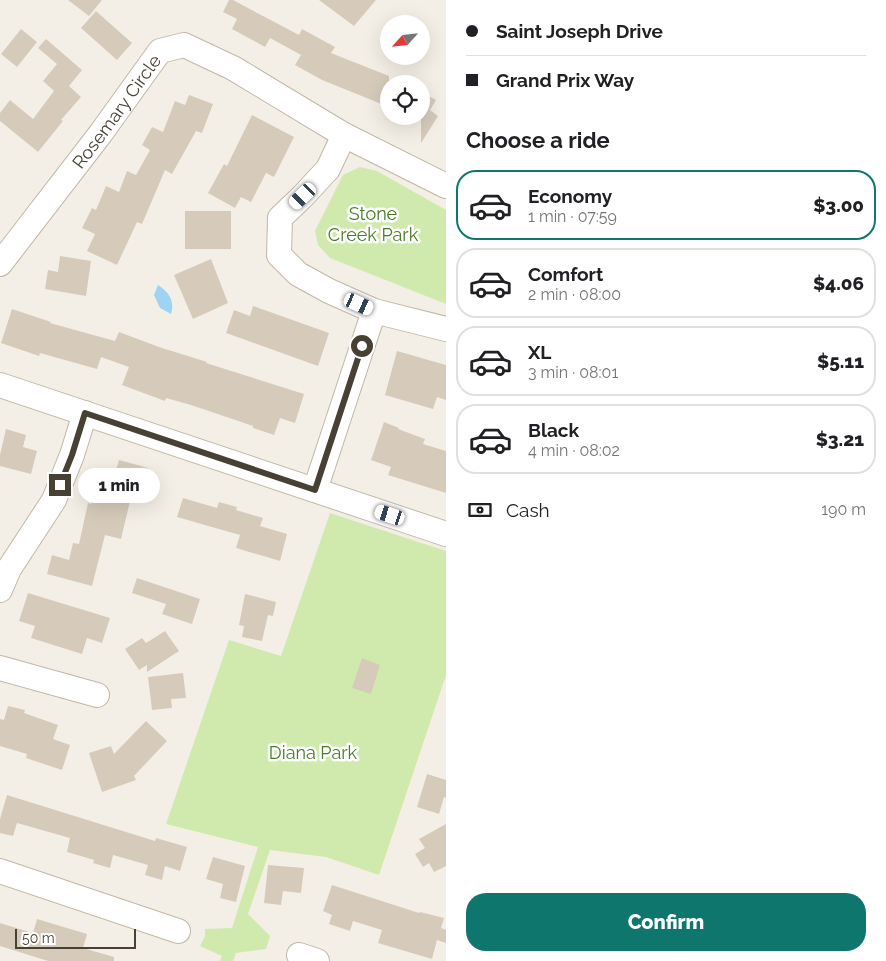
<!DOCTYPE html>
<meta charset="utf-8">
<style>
body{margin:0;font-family:Raleway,sans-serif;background:#f6f6f6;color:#202124;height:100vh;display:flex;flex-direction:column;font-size:19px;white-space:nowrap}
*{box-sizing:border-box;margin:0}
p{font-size:16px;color:#757577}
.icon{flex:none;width:28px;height:28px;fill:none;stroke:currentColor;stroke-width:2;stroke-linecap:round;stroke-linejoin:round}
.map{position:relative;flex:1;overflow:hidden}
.details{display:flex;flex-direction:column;background:#fff;width:440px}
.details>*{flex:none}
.banner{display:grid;align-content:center;height:110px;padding:0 20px;background:#fff}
.needle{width:32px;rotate:243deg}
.controls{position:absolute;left:380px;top:15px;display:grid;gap:10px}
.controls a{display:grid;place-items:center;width:50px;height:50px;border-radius:50%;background:#fff;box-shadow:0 5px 20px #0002;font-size:25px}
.scale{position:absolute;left:15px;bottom:12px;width:121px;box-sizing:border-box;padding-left:5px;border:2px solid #474035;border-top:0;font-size:14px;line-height:18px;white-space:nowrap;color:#474035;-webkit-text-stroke:4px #fff;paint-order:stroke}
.end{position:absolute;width:22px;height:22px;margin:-11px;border:6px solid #474035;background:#fff;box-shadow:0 0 0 2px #fff}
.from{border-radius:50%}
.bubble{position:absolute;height:35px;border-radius:18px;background:#fff;box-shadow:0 5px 20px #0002;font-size:16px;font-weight:800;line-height:35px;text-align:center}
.car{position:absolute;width:15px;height:30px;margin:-15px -8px;border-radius:6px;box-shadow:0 0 4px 1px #0007;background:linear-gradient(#fff 24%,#345 0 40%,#fff 0 76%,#345 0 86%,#fff 0)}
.banner b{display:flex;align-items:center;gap:18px;height:48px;font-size:19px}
.banner b+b{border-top:1px solid #e0e0e0}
.banner i{width:12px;height:12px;background:#202124}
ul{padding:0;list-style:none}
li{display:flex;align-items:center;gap:15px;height:70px;margin:0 10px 8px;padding:0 10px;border:2px solid #e0e0e0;border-radius:20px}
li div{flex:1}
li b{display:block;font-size:19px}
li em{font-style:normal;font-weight:800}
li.active{border-color:#0f766e}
li>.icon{width:45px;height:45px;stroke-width:1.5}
h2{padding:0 20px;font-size:22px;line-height:60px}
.pay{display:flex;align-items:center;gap:12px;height:55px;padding:0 20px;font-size:19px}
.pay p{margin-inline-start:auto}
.action{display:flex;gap:10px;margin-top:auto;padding:10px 20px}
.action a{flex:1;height:58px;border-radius:20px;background:#0f766e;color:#fff;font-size:20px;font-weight:800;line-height:58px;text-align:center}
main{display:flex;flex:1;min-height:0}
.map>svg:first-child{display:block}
.green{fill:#d0eaad}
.water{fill:#9fd3f4}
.building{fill:#d6cbbb}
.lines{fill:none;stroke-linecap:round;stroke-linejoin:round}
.minor-casing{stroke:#c0b7a8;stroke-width:26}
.minor{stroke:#fff;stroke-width:24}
.route{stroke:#474035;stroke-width:6}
.labels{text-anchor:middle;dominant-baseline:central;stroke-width:5;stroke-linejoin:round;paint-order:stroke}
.street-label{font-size:18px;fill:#474035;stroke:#fff}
.park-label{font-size:18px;fill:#487c25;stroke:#fff}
</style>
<main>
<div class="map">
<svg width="446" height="961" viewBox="0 0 446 961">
<rect width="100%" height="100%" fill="#f4efe6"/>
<!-- green -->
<path class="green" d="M360,167L377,171L446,210V304L330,258L318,245L315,231L343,175Z
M330,513L446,551V675L379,875L326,857L270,850L248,914L270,936L266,949L236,953L233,961H220L222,956L200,946L205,936V929L232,928L258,847L166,824L229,640L281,656Z"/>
<!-- water -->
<path class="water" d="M158,285C169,292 175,301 171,314L160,308L154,295Z"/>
<!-- building -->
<path class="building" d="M68,0H102L89,16Z
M229,0H233L299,35L302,29L335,47L331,53L389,76V107L322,80L295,65L301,55L270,38L265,47L232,29L237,19L223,12Z
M319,0H376L354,26Z
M96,11L132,43L117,60L81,28Z
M21,29L37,42L17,67L1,54Z
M46,39L82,70L69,86L81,97L61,120L63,121L38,152L0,121V113L10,100L33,119L54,91L43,81L57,64L38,48Z
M421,92L436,100L430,110L438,116L421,143Z
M189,95L213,104L202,133L196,131L172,174L165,170L142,224L137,222L117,265L87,251L95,234L82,228L92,208L96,210L106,186L119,192L127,171L136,175L150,150L142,145L152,127L163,132L175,101L185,105Z
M252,115L294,137L274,177L266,173L251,202L241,197L235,208L208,193L224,164L227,166Z
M185,211H231V249H185Z
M60,256L91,261L86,296L45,289L48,270L58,272Z
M211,259L228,303L193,319L174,275Z
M253,306L329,333L318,366L226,333L234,310L250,316Z
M12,309L51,322L50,323L115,341L119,332L159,347L207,362L206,363L304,394L295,423L280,418L274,435L253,428V426L191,405L166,398L165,401L122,385L129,367L101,357L97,369L40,353L39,356L1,343Z
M397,351L446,365V400L437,397L433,409L385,395Z
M384,422L399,428L398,429L425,439L423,444L446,451V493L388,475L391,467L371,460Z
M6,429L26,435L23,447L37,451L31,474L0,466V455Z
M119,460L148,468L140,499L131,497L121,539L105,535L92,586L47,574L52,555L69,560L73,543L79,544L88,503L91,504L100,470L115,474Z
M183,498L217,508L219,502L237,507L236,510L263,518L260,526L287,534L280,561L236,548L240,535L177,517Z
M137,578L200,599L192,624L162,614L166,604L132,593Z
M28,593L110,618L102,643L87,638L82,654L31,638L35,626L19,621Z
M245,594L276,602L273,616L268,615L262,641L242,637L244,626L239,625Z
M165,631L179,651L147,672V665L139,670L125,649L142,638L146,643Z
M362,658L380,665L371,694L352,688Z
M183,673L186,698L171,699L172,708L152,710L148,677Z
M8,706L25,710L24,713L58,725L53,739L70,745L62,770L26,758L27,754L0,746V719L4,720Z
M146,721L167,741L134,776L136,780L102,792L89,753L111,746L114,754Z
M427,774L446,780V798L444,797L439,814L417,807Z
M7,795L155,841L156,838L187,847L180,871L165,866L162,880L145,875L148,865L113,855L110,868L93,863L94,860L67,852L70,838L17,823L13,836L0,833V819Z
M446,824V866L434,872L429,863L423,867L415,854L425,848L419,839Z
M213,857L245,866L236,902L220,898L223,884L206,879Z
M268,865L304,868L301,893L283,891L281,905L264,903Z
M332,885L419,913L420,912L444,918L441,928L446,930V943L437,940L432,959L378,943L382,930L353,921L350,931L329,924L332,915L323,911Z
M37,919L87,934L83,948L114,957V961H48L0,946V923L33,933Z"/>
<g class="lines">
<defs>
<g id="minor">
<path d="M344,135L328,169L303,196L280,218L279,255L298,274L329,291L374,311L446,329"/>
<path id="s1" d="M0,264L101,133L160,51L184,45L233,68L344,135L446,186"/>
<path d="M0,385L446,534"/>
<path d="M315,490L374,311"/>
<path d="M0,590L9,569L54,500L72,455L85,413"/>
<path d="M0,668L97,695"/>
<path d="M0,871L178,931"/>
<path d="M299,955L317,961"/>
</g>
</defs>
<!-- minor casing -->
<use href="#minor" class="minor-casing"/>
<!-- minor -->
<use href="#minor" class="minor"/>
</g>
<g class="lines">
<!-- route -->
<path class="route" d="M60,485L72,455L85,413L315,490L362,346"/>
</g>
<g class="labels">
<!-- street labels -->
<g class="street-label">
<text stroke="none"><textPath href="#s1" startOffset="192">Rosemary Circle</textPath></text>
</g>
<!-- park labels -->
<g class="park-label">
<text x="373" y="213">Stone<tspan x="373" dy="21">Creek Park</tspan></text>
<text x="313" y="752">Diana Park</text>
</g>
</g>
</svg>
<div class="controls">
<a><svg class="needle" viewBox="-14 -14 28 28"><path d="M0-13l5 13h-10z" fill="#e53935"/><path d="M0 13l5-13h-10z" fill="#757577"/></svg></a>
<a><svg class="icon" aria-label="locate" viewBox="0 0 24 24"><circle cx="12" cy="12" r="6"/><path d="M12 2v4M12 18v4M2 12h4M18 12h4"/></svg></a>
</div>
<div class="scale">50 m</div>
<i class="end from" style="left:362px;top:346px"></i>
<i class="end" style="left:60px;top:485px"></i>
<div class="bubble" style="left:78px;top:468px;width:82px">1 min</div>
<i class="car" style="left:303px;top:196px;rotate:226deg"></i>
<i class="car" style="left:359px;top:304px;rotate:114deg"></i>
<i class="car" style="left:390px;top:515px;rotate:288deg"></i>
</div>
<section class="details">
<div class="banner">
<b><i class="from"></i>Saint Joseph Drive</b>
<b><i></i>Grand Prix Way</b>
</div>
<h2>Choose a ride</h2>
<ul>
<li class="active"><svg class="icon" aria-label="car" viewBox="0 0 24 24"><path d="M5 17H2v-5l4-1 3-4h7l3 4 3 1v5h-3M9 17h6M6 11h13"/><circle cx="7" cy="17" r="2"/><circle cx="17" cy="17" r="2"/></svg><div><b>Economy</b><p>1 min · 07:59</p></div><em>$3.00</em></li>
<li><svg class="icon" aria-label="car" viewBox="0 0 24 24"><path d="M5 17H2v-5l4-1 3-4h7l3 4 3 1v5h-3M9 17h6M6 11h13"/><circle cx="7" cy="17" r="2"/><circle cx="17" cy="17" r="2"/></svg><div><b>Comfort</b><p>2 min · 08:00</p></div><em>$4.06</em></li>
<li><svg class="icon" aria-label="car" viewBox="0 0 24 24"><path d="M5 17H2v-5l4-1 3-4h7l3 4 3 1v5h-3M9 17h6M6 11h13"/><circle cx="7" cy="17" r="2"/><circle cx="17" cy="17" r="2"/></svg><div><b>XL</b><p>3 min · 08:01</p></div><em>$5.11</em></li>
<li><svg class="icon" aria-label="car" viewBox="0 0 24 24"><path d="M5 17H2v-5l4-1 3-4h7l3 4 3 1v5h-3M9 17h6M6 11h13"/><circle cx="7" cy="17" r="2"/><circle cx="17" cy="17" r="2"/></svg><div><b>Black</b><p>4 min · 08:02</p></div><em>$3.21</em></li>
</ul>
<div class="pay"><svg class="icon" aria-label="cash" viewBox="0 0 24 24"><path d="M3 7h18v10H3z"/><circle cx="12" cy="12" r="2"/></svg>Cash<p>190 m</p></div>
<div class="action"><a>Confirm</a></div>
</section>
</main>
